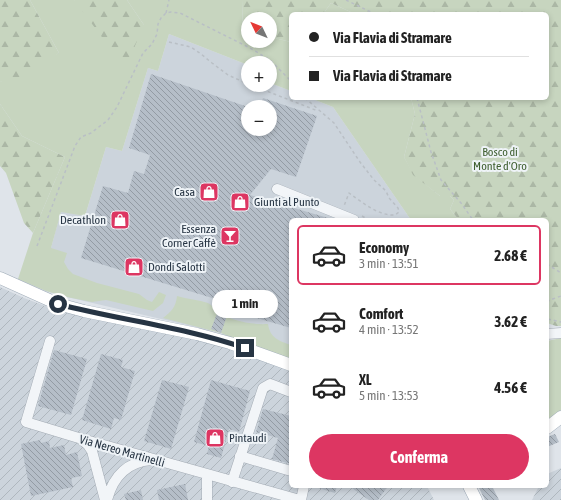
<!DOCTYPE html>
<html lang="it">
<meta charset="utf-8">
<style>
body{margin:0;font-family:"Asap Condensed",sans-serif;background:#f6f6f6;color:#222;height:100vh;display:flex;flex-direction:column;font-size:15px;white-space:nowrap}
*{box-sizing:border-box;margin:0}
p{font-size:13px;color:#767676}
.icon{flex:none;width:22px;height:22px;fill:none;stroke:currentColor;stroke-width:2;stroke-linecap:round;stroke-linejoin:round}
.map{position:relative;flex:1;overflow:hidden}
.details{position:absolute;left:289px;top:218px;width:260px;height:270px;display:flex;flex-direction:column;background:#fff;border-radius:6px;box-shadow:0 2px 6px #0003}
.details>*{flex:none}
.top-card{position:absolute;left:289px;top:12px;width:260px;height:88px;border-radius:6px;box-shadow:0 2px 6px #0003;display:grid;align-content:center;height:88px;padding:0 20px;background:#fff}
.needle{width:26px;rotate:313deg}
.buttons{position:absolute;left:241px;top:12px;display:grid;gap:8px}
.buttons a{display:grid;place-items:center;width:36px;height:36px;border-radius:50%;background:#fff;box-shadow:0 2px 6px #0003;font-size:20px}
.end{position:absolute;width:18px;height:18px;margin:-9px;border:5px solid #263443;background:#fff;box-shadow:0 0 0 2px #fff}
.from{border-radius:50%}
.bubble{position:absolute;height:28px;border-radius:14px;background:#fff;box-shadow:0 2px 6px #0003;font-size:13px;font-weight:700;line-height:28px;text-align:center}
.top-card b{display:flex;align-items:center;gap:14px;height:38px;font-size:15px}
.top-card b+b{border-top:1px solid #e0e0e0}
.top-card i{width:10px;height:10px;background:#222}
ul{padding:7px 0 0;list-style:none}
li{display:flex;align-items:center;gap:12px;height:60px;margin:0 8px 6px;padding:0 12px;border:2px solid transparent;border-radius:6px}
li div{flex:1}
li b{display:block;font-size:15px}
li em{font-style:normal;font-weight:700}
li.current{border-color:#dd3662}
li>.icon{width:36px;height:36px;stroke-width:1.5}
.action{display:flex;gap:8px;margin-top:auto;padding:8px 20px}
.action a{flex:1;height:46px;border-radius:24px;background:#dd3662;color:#fff;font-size:16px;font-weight:700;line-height:46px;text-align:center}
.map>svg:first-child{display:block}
.built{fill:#ccd4dc;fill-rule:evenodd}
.industrial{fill:url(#industrial-furrows)}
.green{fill:#c7d5bf}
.forest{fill:url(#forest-firs)}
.building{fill:url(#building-back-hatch)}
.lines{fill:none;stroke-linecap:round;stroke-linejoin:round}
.minor-casing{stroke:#a4acb5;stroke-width:11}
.major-casing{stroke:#9daab7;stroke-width:13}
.path{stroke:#b9bfc5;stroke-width:1.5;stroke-dasharray:3 3;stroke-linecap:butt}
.minor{stroke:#f2f5f8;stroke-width:10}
.major{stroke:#fff;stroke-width:12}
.route{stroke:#263443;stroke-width:5}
.labels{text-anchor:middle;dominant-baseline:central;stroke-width:4;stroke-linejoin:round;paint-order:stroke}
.park-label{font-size:12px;fill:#406032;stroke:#eef3f7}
.poi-label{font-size:12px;fill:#263443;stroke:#eef3f7;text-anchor:end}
.street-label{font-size:12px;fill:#263443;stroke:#eef3f7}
</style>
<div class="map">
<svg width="561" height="500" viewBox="0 0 561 500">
<defs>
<pattern id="industrial-furrows" width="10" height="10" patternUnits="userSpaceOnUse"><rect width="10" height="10" fill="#ccd4dc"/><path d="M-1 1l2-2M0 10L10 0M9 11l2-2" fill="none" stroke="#afb7be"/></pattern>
<pattern id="forest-firs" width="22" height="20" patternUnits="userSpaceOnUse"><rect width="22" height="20" fill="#c7d5bf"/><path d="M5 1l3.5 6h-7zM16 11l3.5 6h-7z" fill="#abb7a5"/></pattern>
<pattern id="building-back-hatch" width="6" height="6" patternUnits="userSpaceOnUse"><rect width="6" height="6" fill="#b5bec8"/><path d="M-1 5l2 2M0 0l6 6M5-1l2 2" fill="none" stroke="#939ba4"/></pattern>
</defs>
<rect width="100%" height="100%" fill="#dfe4ea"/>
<!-- built -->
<path class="built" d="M169,34L248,65V85H270V83L291,91V98H310L333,107L411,220H291V359L245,343L221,333L67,297L46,291L18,279L51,248L61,211L85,216L106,147L122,151L148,68L158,71ZM248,107H270V129H248Z"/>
<!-- industrial -->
<path class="industrial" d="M0,287L24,298L48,307L196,338L228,347L291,371V486H427L434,500H0Z
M561,468V500H532L539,486H547V474Z"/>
<!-- green -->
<path class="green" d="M30,0H74L144,25L127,0H243L242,36L248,38V41H255L267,46L268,41H270V37L291,42V91L270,83L272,74L270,73V63H248V65L169,34L158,71L148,68L122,151L106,147L85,216L61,212L51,248L67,253L64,262L68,269L73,274L97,283L139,294L147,300L152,302L159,292L166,295L163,303L153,311L106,300L92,302L67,297L46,291L18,279L33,233L65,157L22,136L0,104V82L59,53Z
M331,3L355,14H323Z
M310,98H411L415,114L404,157L414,175L440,196H450L454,200L450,209L459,220H411L333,107Z
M177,296C187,299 199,300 208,303C212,305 214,309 217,311C231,321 252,325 268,324C270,338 279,341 291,345V359L245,343L221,333L163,318C171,312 176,307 177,296Z
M561,338V410L547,422V341Z"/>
<!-- forest -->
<path class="forest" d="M0,0H30L59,53L23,77L0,82Z
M74,0H127L144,25L131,55L123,65Z
M243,0H561V326H556L547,323V220H459L450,209L454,200L450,196H440L413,175L404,157L415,114L411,98H547V14H355L331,3L323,14H291V42L270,37V19H248V38L242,36Z
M0,104L22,136L65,157L33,233L24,223L6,173L0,166Z"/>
<!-- building -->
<path class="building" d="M151,74L248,107V129H270V107H260L263,98L317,116L296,177L271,169L250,195L328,218V220H291V328L229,310L221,333L211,329L222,301L81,258L103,186L128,193L134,171L144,174L150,155L129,148Z
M54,350L87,359L71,415L38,406Z
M101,354L123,360L121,367L135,371L121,420L114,418L111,429L82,420Z
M162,380L189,387L171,449L144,441Z
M211,380L250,391L239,432L229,429L221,458L207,454L209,446L194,442Z
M263,409L291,416V464L272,459L278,438L256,432Z
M555,434L559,442L547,447V437Z
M40,440L41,443L49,441L50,448L64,445L66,455L77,452L82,476L71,478L73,487L31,496L21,444Z
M185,484L188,500H159L157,490Z
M319,486H337L335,493L318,488Z
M349,486H388L378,500H369Z
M478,486H492L499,500H485Z
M141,490L143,500H126L124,494Z"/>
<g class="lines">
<defs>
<path id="minor" d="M277,189L354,220
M547,334L561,333
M50,341L26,422L82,439L300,500
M82,440L88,445L92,451L105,500
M240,456L291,471
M232,482L263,388L270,384L291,392
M107,500C113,477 126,462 151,460
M207,500V475
M301,500L304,486"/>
<path id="major" d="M0,278L58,304L84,311L197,334L230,343L291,365
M547,428L561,417
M469,486L476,500"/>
</defs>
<!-- minor casing -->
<use href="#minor" class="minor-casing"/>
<!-- major casing -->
<use href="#major" class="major-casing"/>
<!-- path -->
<path class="path" d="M346,0L375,14
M166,13L169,0
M169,42L191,47L201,54L212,63L228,75L248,84
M251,85L318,111
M305,98L334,123L360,162L374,180L386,191L389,198L398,208L399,212L395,215C378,216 362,202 349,193L344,206
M417,98L431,152L441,180L461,203L473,220
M362,216L369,220
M37,246L75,146L81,137L91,133L108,120L117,107L143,53L152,44L157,34L158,24L161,18L166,13L171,12L180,13L250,48L270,60L291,81
M547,264L561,273
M547,302L550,300L561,296
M547,313L548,319L561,322"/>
<!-- minor -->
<use href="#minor" class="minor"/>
<!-- major -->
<use href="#major" class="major"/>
</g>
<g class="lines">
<!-- route -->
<path class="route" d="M58,304C119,320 184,327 245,348"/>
</g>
<!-- icons -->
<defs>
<symbol id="shop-square" viewBox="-11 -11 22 22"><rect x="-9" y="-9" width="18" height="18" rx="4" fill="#dd3662" stroke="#eef3f7"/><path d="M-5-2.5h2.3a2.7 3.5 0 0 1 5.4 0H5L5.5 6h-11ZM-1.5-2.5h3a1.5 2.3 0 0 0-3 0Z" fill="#fff"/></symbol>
<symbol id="bar-square" viewBox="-11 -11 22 22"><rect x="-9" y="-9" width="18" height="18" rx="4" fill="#dd3662" stroke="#eef3f7"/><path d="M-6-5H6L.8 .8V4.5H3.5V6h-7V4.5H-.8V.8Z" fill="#fff"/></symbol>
</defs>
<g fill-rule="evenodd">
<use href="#shop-square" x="198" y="181" width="22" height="22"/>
<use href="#shop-square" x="229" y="191" width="22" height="22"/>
<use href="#shop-square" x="109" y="209" width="22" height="22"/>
<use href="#bar-square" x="219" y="225" width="22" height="22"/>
<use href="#shop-square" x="123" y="256" width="22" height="22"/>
<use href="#shop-square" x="204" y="427" width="22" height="22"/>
</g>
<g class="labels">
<!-- park labels -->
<g class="park-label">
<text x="500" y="152">Bosco di<tspan x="500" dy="14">Monte d'Oro</tspan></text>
</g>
<!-- poi labels -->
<g class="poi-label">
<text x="195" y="192">Casa</text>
<text x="254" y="202" text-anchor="start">Giunti al Punto</text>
<text x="106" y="220">Decathlon</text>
<text x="216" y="229">Essenza<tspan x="216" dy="14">Corner Caffè</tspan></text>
<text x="148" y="267" text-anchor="start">Dondi Salotti</text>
<text x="229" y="438" text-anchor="start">Pintaudi</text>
</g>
<!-- street labels -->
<g class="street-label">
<text transform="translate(122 451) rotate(16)">Via Nereo Martinelli</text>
</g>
</g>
</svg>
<div class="buttons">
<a><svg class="needle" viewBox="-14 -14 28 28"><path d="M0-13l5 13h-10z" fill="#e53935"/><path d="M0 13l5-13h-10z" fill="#767676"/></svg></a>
<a>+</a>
<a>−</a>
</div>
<i class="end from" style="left:58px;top:304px"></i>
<i class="end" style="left:245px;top:348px"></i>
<div class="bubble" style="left:212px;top:290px;width:66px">1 min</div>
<div class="top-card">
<b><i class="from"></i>Via Flavia di Stramare</b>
<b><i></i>Via Flavia di Stramare</b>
</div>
<section class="details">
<ul>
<li class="current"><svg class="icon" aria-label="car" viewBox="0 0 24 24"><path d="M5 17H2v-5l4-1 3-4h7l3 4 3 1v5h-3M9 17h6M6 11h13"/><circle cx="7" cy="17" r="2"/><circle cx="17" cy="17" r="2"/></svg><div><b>Economy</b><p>3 min · 13:51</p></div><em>2.68 €</em></li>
<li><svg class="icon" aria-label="car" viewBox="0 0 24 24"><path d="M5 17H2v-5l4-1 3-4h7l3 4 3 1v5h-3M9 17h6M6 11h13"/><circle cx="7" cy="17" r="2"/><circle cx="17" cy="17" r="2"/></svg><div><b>Comfort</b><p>4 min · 13:52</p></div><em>3.62 €</em></li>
<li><svg class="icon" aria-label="car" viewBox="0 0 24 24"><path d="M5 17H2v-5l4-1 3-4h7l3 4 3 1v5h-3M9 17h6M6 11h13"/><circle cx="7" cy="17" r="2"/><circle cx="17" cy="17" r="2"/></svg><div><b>XL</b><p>5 min · 13:53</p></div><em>4.56 €</em></li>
</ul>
<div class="action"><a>Conferma</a></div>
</section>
</div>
